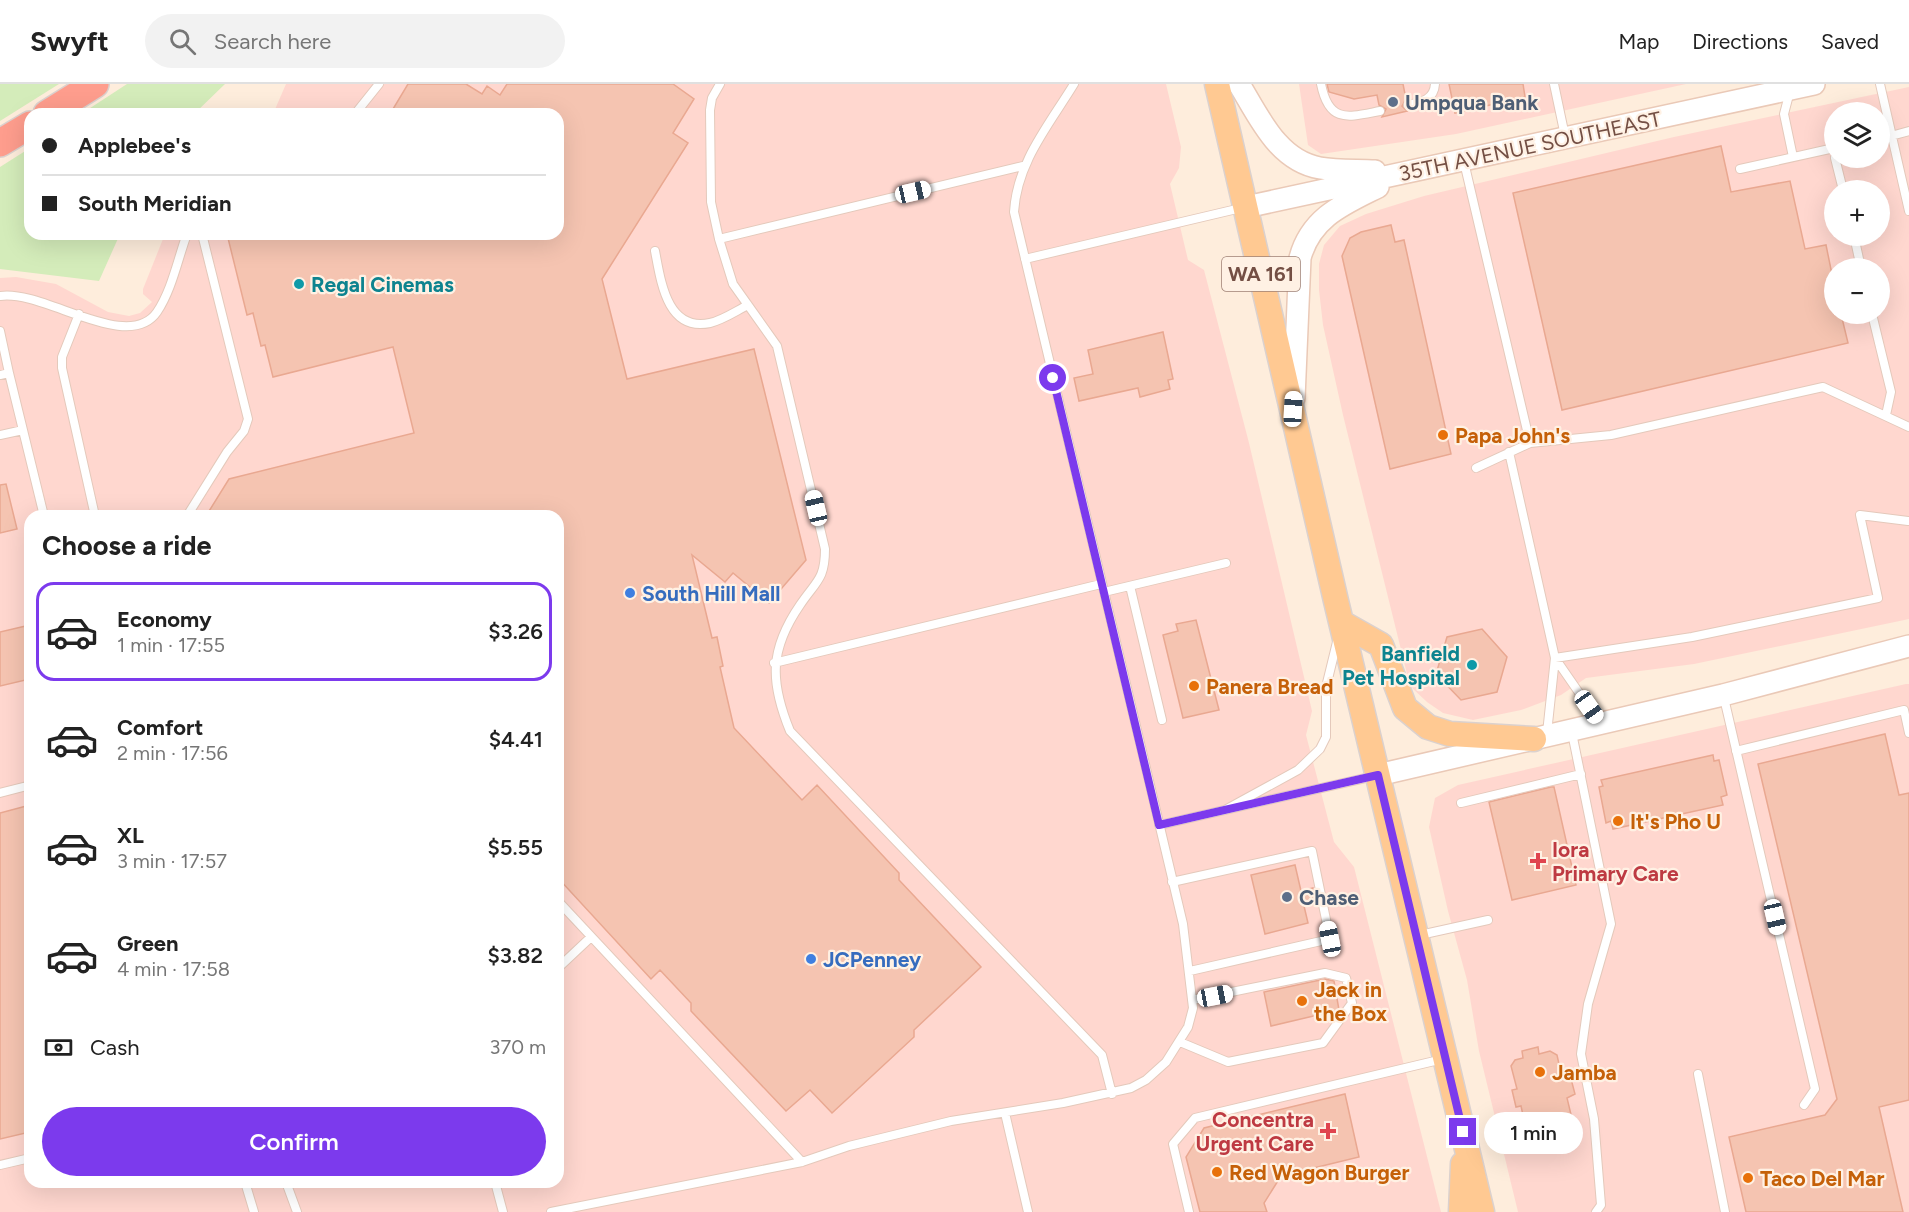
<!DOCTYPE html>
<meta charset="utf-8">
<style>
body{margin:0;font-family:Figtree,sans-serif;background:#f2f2f2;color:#222;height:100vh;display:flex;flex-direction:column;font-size:22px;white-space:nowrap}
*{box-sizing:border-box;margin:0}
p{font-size:20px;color:#767676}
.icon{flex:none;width:33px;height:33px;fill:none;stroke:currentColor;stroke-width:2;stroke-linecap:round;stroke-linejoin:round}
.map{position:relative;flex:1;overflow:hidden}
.sheet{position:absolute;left:24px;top:426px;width:540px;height:678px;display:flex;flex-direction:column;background:#fff;border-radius:18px;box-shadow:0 6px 24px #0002}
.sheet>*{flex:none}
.banner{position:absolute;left:24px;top:24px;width:540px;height:132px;border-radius:18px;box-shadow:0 6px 24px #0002;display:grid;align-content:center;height:132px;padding:0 18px;background:#fff}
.buttons{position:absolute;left:1824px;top:18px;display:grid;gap:12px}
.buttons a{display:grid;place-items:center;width:66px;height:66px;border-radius:50%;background:#fff;box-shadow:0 6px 24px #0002;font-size:30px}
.end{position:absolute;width:27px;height:27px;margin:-14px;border:8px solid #7c3aed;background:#fff;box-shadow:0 0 0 3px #fff}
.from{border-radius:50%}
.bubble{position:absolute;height:42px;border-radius:21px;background:#fff;box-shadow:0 6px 24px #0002;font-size:20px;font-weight:600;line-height:42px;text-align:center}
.car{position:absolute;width:18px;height:36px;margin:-18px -9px;border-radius:8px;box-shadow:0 0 4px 2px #0007;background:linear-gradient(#fff 24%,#345 0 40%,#fff 0 76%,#345 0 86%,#fff 0)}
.banner b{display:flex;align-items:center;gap:21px;height:57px;font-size:22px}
.banner b+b{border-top:2px solid #e0e0e0}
.banner i{width:15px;height:15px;background:#222}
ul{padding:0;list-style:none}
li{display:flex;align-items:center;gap:18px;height:99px;margin:0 12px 9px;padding:0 6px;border:3px solid transparent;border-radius:18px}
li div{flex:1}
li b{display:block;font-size:22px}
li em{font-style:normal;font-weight:600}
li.selected{border-color:#7c3aed}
li>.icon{width:54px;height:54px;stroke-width:1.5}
h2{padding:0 18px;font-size:27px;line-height:72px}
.pay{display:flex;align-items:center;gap:15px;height:66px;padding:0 18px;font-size:22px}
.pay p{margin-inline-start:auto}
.button{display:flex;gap:12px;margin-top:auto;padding:12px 18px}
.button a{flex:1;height:69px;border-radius:36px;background:#7c3aed;color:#fff;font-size:24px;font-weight:600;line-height:69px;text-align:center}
header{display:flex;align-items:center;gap:36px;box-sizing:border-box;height:84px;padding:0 30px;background:#fff;border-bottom:2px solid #e0e0e0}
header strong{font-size:28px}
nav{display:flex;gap:33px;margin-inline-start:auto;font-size:21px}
.search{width:420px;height:54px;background:#f2f2f2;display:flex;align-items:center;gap:15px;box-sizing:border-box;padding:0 21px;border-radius:33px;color:#767676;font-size:22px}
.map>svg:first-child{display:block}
.commercial{fill:#ffd7cf;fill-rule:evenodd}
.green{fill:#d4ecba}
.building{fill:#f5c4b1;stroke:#e9a891;stroke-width:1.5}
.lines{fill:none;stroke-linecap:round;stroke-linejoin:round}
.lane-casing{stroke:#e4c9bb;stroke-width:10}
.secondary-casing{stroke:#eac9b7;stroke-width:24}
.primary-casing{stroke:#dbd1ce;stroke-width:27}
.highway-casing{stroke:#dbd1ce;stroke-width:30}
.lane{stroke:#fff;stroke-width:8}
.secondary{stroke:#fff;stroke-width:21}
.primary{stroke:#ffc992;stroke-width:24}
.highway{stroke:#fe9d8d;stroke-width:27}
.route{stroke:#7c3aed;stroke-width:8}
.service-dot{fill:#5c6f8a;stroke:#fff1e4;stroke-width:2}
.culture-dot{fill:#0f9aa8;stroke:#fff1e4;stroke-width:2}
.food-dot{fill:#e8710a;stroke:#fff1e4;stroke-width:2}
.shop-dot{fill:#3f7fe0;stroke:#fff1e4;stroke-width:2}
.health-dot{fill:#e0444e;stroke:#fff1e4;stroke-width:2}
.labels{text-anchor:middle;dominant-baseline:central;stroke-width:4.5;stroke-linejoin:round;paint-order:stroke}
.shield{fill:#fff1e4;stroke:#9e8074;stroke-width:1.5}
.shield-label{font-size:20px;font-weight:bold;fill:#744f44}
.service-label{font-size:21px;font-weight:bold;fill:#4e5e75;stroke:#fff1e4;text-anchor:start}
.street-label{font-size:21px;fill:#744f44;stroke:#fff1e4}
.culture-label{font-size:21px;font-weight:bold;fill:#0d838f;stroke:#fff1e4;text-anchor:start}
.food-label{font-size:21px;font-weight:bold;fill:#c56008;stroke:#fff1e4;text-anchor:start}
.shop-label{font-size:21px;font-weight:bold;fill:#366cbe;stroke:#fff1e4;text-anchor:start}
.health-label{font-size:21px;font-weight:bold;fill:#be3a42;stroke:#fff1e4;text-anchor:start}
</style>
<header>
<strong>Swyft</strong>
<div class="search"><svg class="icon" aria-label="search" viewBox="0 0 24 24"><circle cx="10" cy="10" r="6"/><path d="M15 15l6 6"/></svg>Search here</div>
<nav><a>Map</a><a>Directions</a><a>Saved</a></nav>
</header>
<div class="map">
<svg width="1909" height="1128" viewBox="0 0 1909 1128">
<rect width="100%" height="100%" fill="#feeddc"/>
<!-- commercial -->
<path class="commercial" d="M286,0H1166L1181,63L1179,84L1170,100L1188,176L1204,186L1249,359L1312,627L1306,651L1334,758L1354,783L1441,1128H0V194L16,193L56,200L108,228L129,232L140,229L152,218L143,210V205L165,150H558V30H273ZM30,432H558V1098H30Z
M1299,0H1686L1456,50L1321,70L1308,61Z
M1909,3V535L1694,580L1586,594L1561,611L1521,626L1473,636L1443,629L1427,618L1410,602L1343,331L1323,241L1319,206V180L1324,161L1340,142L1366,130L1424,112L1674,53ZM1834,28H1880V74H1834ZM1834,106H1880V152H1834ZM1834,184H1880V230H1834Z
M1906,600H1909V1128H1518L1479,967L1467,896L1448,827L1429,743L1435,714L1458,701Z"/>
<!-- green -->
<path class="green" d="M0,0H59L0,37Z
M127,0H225L194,30H81Z
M30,64V150H120L99,197L0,185V83Z"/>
<!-- building -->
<path class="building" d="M408,0H466L482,10L487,2L500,11L507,0H673L694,15L673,49L688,59L602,195L627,295L754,265L806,476L769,519L733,489L725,498L692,471L712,554L717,553L723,582L720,583L734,644L802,716L817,701L899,789V796L981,883L914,946V953L832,1029L810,1006L786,1027L691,927V919L660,886L651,895L558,794V432H206L229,395L414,349L393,263L273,293L265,261L261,262L253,229L247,231L227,150H558V30H390Z
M1327,0H1403L1406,15L1402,22L1407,27L1382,33L1386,25L1379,21L1377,11L1354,15L1329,8Z
M1449,0H1523L1525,13L1455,29Z
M1721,62L1731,108L1790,97L1805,165L1826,161L1834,200V230H1841L1848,259L1562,326L1513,109Z
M1391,141L1395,158L1404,156L1451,370L1390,385L1342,172L1350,154L1361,148Z
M1163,248L1173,295L1168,296L1170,305L1140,313L1138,304L1079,317L1074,294L1093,290L1088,266Z
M6,400L17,445L0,449V401Z
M1196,536L1219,626L1183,634L1163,551L1178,547L1176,540Z
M30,541V595L0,602V548Z
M1482,545L1507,573L1497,608L1461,616L1436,590L1447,553Z
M1885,650L1899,711L1909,709V1016L1879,1023L1903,1128H1746L1729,1053L1825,1031L1837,1015L1758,680Z
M1713,671L1714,677L1719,676L1727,711L1721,713L1723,721L1613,745L1611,737L1606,739L1599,703L1603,702L1601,696Z
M1551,703H1554L1576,801L1512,816L1489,718Z
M30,721V1048L0,1055V729Z
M1295,781L1301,807L1313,804L1317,820L1304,822L1308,839L1265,850L1251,791Z
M1325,895L1334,897L1339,926L1271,942L1264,908Z
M1538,963L1539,970L1550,967L1557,971L1562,994L1570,991L1575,1010L1567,1014L1573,1039L1555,1043L1556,1049L1542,1052L1540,1047L1533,1048L1526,1045L1521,1022L1516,1023L1512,1006L1517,1005L1511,982L1515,976L1523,974L1522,967Z
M1345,1010L1359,1073L1281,1092L1264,1119L1267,1128H1200L1186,1073L1204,1044Z"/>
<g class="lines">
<defs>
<path id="lane" d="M720,0L712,14L710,26L711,118L719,155L733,200L777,262L825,465C825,496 816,497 800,521C769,566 770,598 790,647L1102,971L1112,1010
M1321,0C1329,40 1348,33 1380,27
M1554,0L1565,52
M1880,0L1909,127
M1790,7L1784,30L1793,73
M1408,21C1421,18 1434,16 1435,0
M355,30L379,0
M1880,55L1909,47
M1835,74L1843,106
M1464,78L1530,359L1611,351L1823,303L1909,343
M1740,85L1834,64
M1854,152L1861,184
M719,155L1023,82
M655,167C661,198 667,248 710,239C723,236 736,227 748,221
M1025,175L1241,124
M0,212C43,205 128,270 157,228C172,206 178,174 187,150
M79,230L62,273V284L95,432
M1872,230L1891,308L1886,331
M0,247L9,289L0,291
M9,289L44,432
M0,351L23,346
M1509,368L1555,574L1547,649
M1476,384L1530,359
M187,432L227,368L244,347L248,335L202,150
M1130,502L1162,636
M1104,508L1226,479
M774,579L1101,500
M1724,614L1815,1005L1804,1021
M1600,639L1555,574L1692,553L1878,514L1860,431L1908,437
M1572,649L1611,840L1588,920L1581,970L1594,1035L1601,1121L1596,1128
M1736,667L1904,626L1909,649
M0,709L27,702L30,696
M1461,719L1581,690
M1225,726L1298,686L1320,665L1326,653V603L1337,558
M1159,741L1374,692
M1172,798L1312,767L1330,855L1190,887
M558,817L802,1078
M1420,851L1488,836
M558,884L591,853
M1180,958L1228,978L1323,959L1352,919L1346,894L1325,889L1192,916
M1698,990L1725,1128
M1005,1029L1028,1128
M0,1081L30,1074
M245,1098L254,1128
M286,1098L297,1128
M495,1098L503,1128
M551,1128L802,1078L849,1062L951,1037L1063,1019L1131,1004L1146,996L1166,978L1188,943L1193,924L1183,840L1014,128C1017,78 1049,41 1074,0
M1189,1128L1173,1060L1195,1034L1443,975"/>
<path id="secondary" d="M1239,0C1259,33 1278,77 1320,84C1337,87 1357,86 1375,87
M1246,123L1814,0
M1294,314L1300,174C1311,133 1344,120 1378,103
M1378,691L1723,611L1909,562"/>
<path id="primary" d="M1217,0L1336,517L1482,1128
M1342,539L1381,561L1405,624L1428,643L1450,650L1534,655
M1461,1128L1463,1080"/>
<path id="highway" d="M47,30L95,0
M0,59L30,41"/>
</defs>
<!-- lane casing -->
<use href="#lane" class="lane-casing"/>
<!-- secondary casing -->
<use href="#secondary" class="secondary-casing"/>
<!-- primary casing -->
<use href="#primary" class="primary-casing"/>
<!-- highway casing -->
<use href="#highway" class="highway-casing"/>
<!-- lane -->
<use href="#lane" class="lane"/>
<!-- secondary -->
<use href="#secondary" class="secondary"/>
<!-- primary -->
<use href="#primary" class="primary"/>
<!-- highway -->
<use href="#highway" class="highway"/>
</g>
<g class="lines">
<!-- route -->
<path class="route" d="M1053,294L1159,741L1378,691L1463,1048"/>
</g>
<!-- markers -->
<g class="service-dot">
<circle cx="1393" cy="18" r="6"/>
<circle cx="1287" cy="813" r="6"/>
</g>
<g class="culture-dot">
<circle cx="299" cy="200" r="6"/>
<circle cx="1472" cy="581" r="6"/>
</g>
<g class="food-dot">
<circle cx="1443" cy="351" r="6"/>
<circle cx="1194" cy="602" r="6"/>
<circle cx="1618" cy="737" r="6"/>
<circle cx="1302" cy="917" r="6"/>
<circle cx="1540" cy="988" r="6"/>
<circle cx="1217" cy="1088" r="6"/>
<circle cx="1748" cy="1094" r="6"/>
</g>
<g class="shop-dot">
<circle cx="630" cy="509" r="6"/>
<circle cx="811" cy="875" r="6"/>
</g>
<g class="health-dot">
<path d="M1535 768h6v6h6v6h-6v6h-6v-6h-6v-6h6z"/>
<path d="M1325 1038h6v6h6v6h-6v6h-6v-6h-6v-6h6z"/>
</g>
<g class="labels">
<!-- shield labels -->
<rect class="shield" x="1222" y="173" width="78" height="34" rx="4.5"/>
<g class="shield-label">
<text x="1261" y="190">WA 161</text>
</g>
<!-- service labels -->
<g class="service-label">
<text x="1405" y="18">Umpqua Bank</text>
<text x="1299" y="813">Chase</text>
</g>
<!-- street labels -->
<g class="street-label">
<text transform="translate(1530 62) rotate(-12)">35TH AVENUE SOUTHEAST</text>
</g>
<!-- culture labels -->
<g class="culture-label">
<text x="311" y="200">Regal Cinemas</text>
<text x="1460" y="569" text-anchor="end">Banfield<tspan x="1460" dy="24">Pet Hospital</tspan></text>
</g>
<!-- food labels -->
<g class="food-label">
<text x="1455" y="351">Papa John's</text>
<text x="1206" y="602">Panera Bread</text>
<text x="1630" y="737">It's Pho U</text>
<text x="1314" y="905">Jack in<tspan x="1314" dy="24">the Box</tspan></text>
<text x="1552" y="988">Jamba</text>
<text x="1229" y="1088">Red Wagon Burger</text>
<text x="1760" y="1094">Taco Del Mar</text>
</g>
<!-- shop labels -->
<g class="shop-label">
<text x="642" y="509">South Hill Mall</text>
<text x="823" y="875">JCPenney</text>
</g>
<!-- health labels -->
<g class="health-label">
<text x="1552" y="765">Iora<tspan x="1552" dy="24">Primary Care</tspan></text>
<text x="1314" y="1035" text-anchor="end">Concentra<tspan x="1314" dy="24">Urgent Care</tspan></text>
</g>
</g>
</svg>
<div class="buttons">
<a><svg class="icon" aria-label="layers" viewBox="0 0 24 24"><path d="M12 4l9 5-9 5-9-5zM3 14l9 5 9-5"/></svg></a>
<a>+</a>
<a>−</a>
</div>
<i class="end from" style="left:1053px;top:294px"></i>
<i class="end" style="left:1463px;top:1048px"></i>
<div class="bubble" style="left:1484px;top:1028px;width:99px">1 min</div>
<i class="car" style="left:913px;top:108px;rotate:77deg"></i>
<i class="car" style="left:1293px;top:325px;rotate:3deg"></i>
<i class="car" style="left:816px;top:424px;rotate:347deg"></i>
<i class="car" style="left:1589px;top:623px;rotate:145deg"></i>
<i class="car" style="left:1775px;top:833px;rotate:167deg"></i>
<i class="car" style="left:1330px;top:855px;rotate:349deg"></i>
<i class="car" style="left:1215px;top:912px;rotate:79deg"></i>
<div class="banner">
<b><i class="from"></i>Applebee's</b>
<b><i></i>South Meridian</b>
</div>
<section class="sheet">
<h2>Choose a ride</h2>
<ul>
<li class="selected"><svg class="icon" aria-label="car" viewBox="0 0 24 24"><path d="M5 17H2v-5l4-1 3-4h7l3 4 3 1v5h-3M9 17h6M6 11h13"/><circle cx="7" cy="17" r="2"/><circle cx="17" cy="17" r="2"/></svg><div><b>Economy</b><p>1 min · 17:55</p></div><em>$3.26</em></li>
<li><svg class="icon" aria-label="car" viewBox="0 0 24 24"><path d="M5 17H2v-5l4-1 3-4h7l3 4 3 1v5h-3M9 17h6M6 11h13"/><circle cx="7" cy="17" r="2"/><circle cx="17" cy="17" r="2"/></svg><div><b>Comfort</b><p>2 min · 17:56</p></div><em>$4.41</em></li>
<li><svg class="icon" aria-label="car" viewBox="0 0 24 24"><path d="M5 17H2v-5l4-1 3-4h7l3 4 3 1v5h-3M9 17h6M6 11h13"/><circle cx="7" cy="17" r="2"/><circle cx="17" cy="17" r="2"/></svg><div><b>XL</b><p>3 min · 17:57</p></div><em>$5.55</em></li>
<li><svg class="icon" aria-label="car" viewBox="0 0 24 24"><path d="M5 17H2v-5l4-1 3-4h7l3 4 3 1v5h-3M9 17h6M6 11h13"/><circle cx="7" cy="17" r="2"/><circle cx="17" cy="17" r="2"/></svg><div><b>Green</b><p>4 min · 17:58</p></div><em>$3.82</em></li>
</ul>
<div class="pay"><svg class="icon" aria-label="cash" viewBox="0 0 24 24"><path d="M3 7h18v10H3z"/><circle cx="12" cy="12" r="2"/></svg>Cash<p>370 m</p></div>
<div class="button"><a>Confirm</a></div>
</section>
</div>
